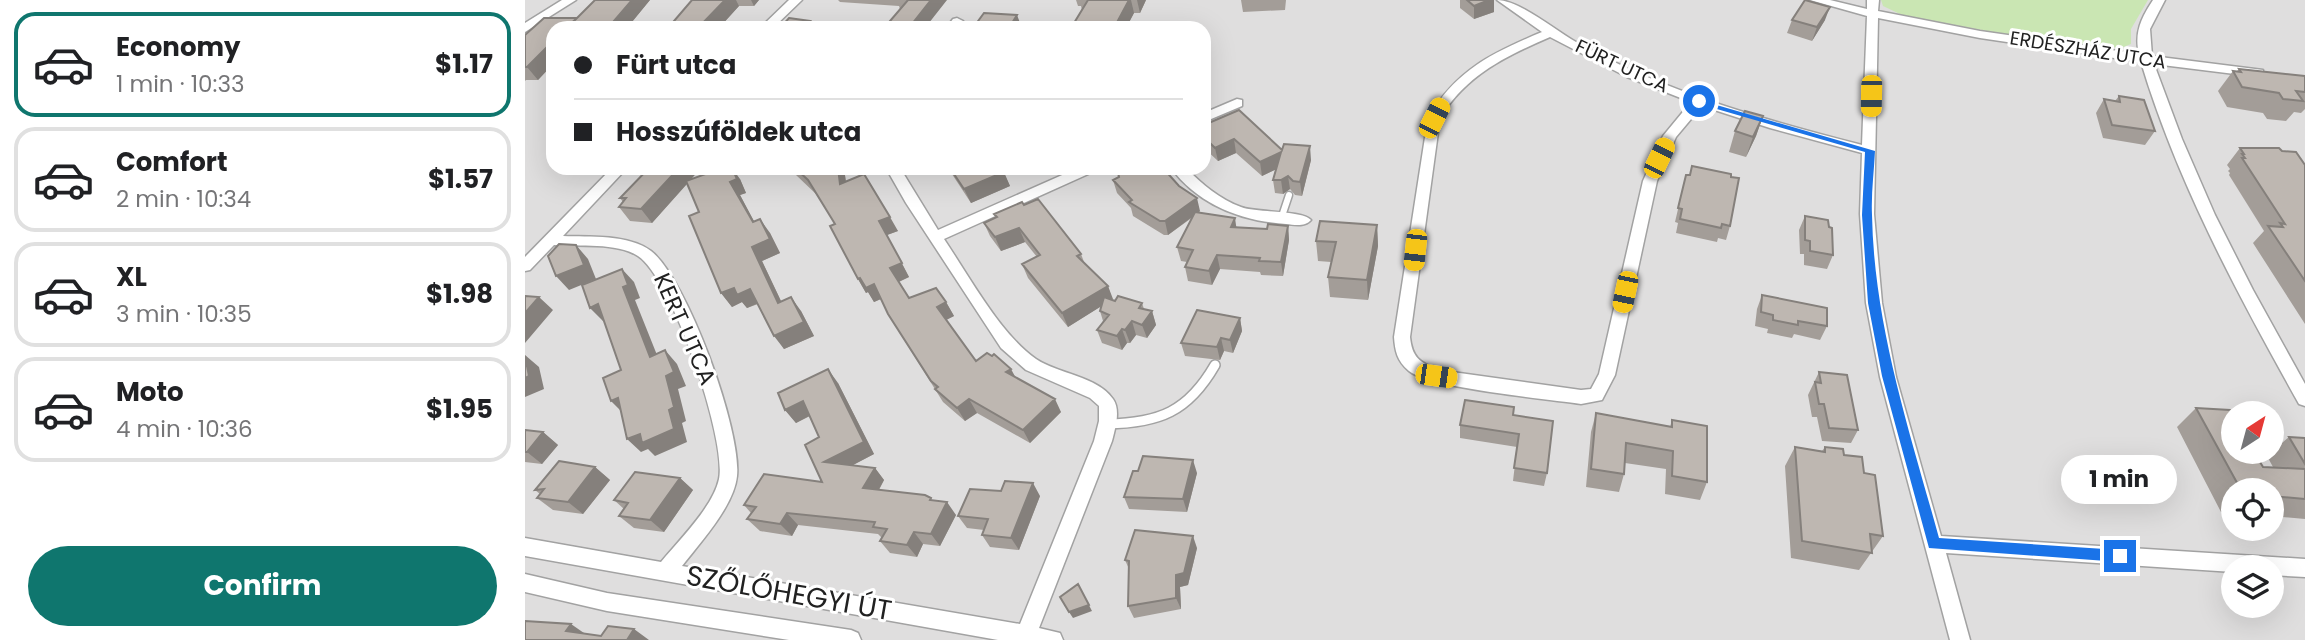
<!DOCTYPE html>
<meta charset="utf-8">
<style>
body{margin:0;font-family:Poppins,sans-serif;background:#f6f6f6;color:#202124;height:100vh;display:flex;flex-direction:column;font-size:26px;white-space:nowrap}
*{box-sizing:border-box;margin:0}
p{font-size:23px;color:#757577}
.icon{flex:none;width:38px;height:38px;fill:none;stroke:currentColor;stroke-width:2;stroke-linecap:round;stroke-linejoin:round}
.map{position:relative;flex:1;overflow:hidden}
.drawer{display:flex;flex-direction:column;background:#fff;width:525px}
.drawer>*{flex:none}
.banner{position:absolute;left:21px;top:21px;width:665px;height:154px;border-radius:21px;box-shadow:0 7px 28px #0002;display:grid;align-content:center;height:154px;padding:0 28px;background:#fff}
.needle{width:46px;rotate:36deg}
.buttons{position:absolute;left:1696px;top:401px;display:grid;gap:14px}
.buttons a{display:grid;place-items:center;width:63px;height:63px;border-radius:50%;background:#fff;box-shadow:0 7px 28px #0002;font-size:35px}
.end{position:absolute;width:32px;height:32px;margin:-16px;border:9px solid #1a73e8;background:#fff;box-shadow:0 0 0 4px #fff}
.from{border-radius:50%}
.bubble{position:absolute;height:49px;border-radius:24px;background:#fff;box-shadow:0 7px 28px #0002;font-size:23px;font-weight:700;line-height:49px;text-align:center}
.car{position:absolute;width:21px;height:42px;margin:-21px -10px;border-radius:9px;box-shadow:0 0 5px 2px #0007;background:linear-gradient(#f5c518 24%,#345 0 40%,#f5c518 0 76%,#345 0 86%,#f5c518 0)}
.banner b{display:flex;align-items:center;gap:24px;height:66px;font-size:26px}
.banner b+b{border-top:2px solid #e0e0e0}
.banner i{width:18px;height:18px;background:#202124}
ul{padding:12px 0 0;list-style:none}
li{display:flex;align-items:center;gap:21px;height:105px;margin:0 14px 10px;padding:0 14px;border:4px solid #e0e0e0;border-radius:21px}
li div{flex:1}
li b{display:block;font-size:26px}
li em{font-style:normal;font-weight:700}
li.on{border-color:#0f766e}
li>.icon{width:63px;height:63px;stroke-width:1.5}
.primary-button{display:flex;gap:14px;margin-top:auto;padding:14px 28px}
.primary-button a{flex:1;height:80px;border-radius:42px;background:#0f766e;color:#fff;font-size:28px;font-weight:700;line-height:80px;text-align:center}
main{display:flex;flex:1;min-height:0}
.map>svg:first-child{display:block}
.residential{fill:#dfdede;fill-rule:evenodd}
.grass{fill:#cae6b3}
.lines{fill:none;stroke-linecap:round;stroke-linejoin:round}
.lane-far1-casing{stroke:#a2a2a2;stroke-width:9}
.lane-casing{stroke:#a2a2a2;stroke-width:12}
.street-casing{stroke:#a2a2a2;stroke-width:3}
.lane-far1{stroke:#fff;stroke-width:6}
.lane{stroke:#fff;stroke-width:9}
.street{fill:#fff;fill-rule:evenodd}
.wall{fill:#a39d98}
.shaded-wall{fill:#85807c}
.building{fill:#beb7b1;stroke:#85807c;stroke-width:2}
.route{fill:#1a73e8}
.labels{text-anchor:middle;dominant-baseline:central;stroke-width:6;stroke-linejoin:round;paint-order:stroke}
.far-street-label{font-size:19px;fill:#212121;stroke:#fff}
.street-label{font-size:23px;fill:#212121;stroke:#fff}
.near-street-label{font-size:28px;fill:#212121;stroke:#fff}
</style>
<main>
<section class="drawer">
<ul>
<li class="on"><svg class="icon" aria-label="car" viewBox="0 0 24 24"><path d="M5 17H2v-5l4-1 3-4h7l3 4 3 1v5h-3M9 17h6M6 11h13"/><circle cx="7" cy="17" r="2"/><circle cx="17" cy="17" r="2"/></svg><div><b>Economy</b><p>1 min · 10:33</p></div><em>$1.17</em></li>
<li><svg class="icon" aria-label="car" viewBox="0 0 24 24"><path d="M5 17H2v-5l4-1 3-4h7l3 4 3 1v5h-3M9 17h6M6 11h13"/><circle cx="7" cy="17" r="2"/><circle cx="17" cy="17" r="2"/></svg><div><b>Comfort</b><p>2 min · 10:34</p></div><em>$1.57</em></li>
<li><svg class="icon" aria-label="car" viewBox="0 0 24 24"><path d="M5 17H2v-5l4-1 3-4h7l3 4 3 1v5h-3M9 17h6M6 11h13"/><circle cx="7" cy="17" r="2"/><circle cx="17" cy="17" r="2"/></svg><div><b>XL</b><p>3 min · 10:35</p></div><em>$1.98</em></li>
<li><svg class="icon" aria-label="car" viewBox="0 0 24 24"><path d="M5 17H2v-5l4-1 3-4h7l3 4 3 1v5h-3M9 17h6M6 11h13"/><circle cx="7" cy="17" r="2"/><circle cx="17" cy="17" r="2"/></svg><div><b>Moto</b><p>4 min · 10:36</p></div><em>$1.95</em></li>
</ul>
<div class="primary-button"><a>Confirm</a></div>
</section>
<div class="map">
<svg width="1780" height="640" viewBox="0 0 1780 640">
<rect width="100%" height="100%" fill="#f0eee8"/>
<!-- residential -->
<path class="residential" d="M0,0H1780V640H0ZM28,28H679V168H28ZM1708,413H1746V452H1708ZM1708,490H1746V528H1708ZM1708,567H1746V606H1708Z"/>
<!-- grass -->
<path class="grass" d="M1356,0H1623L1606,29V44L1596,48L1483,35L1377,15L1358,6Z"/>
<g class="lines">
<defs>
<path id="lane-far1" d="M756,219L764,195"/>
<path id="lane" d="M582,424C634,423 663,412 690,365"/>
<path id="street" d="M37,0H51L0,32V23Z
M264,0H277L248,28H235Z
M972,0C994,0 1030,30 1051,42C1139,92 1240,120 1337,145L1342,16L1285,0H1305L1342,9V0H1354L1353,11L1455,31L1614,54C1609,33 1616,18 1628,0H1640L1625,29L1627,56L1738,70V76L1734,77L1629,64L1657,139L1690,215L1728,290L1780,384V406L1774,404C1713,295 1652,182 1616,62L1455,38L1353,18L1349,214L1357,303L1371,377L1416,536L1780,559V577L1746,575V567H1708V572L1421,553L1445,640H1425L1355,377L1341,303L1335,214L1337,153L1245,128L1177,106L1151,137L1132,181L1090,375L1077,400L1056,404C1023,399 904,388 884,371C872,361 870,351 869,337L903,118C931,70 967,53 1017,32ZM1025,37L1102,77L1166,102L1138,136L1118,181L1074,374L1066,389L1056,390L913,370C894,362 887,357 885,337L915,118C941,75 981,56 1025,37Z
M432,18L438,21L433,28H421L428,19Z
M712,99L717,100V106L679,122V113Z
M87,168H102L38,236C64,237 104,234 126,251C162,279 217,431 212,476C209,506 175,543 157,566L495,624L569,441L574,421V406L565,398L501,370L476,348L381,203L361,168H375L413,230L553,168H572L570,171L419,239C444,276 475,334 511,359C533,374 572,376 588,399C596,410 590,429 587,441L514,628L535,633L538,640H473L0,556V538L136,562C154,540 188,507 194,479C202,440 147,278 113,256C91,242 54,247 29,245L5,270L0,271V257Z
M646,168H661C677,184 694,199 716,207C732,213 777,210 786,220C780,227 770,225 761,224C716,221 674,205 646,168Z
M0,574L82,593L326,630L333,633L336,640H264L82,611L0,592Z"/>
</defs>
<!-- lane-far1 casing -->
<use href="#lane-far1" class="lane-far1-casing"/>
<!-- lane casing -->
<use href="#lane" class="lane-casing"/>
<!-- street casing -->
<use href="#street" class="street-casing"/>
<!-- lane-far1 -->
<use href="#lane-far1" class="lane-far1"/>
<!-- lane -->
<use href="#lane" class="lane"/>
<!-- street -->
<use href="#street" class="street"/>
</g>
<!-- wall -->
<path class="wall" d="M70,0H125L102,28H28V64L13,80H1L0,81V35L52,18Z
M167,0H234L229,6H214L194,28H143Z
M313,0H422L375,9L374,6L315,2Z
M551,0H621L615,13H609L601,28H546L557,10L556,6H553Z
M716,0H761L760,10L718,12Z
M935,0H969V12L949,19L935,8Z
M1267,20H1300L1287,41L1262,33Z
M1714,69L1780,76V109L1776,113L1769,112L1761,121L1742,119L1738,113L1702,107L1693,91L1708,71H1712Z
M1594,96L1630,131L1620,145L1578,138L1571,113L1579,99L1590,101Z
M1238,116L1231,136L1221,157L1204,152L1210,131Z
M679,125L786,160L777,196L770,195L765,189L758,194L750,193L748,180L751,169L737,176L711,153L693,161L679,148Z
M1715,148L1757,151L1780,165V324L1728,243L1739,231L1704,175L1705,173L1703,171L1705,169L1702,165Z
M124,168H176L166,179H215L221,193L215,195L229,222L245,233L255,253L237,261L256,301L276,311L289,336L259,349L233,304L222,308L217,302L207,307L196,293L174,212L162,184L127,223L105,221L94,207L98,202L95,198Z
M266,168H319L321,182L373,231L362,235L384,277L374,282L384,298L421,302L429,316L421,320L451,361L491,378L536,412L505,443L452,413L440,421L418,402L363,314L356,299L349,302L343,292L341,293L333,279L310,224L291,194L271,175Z
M423,168H476L485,186L446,203Z
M1161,175L1205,226L1201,240L1193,238L1192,242L1151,233L1153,223L1150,222Z
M588,180L675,211L673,213L712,227L742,229L763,226L764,240L758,276L736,275L735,272L695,269L687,285L663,281L660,267L662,262L656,261L652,247L668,217L643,235H639L608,216L606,208L592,193Z
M469,214L556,254L559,262L583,286L587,300L617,303L619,309L627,311L631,325L622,338L611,335L605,343H602L597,350L577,343L572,330L578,321L575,311L576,306L543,327L503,278L497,264L512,257L500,242L476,251L465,236L459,223L471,217Z
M1280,216L1308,255L1302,269L1279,265V254H1275L1274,230Z
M852,225L853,246L843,300L805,297L803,277L806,262L793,261L791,241Z
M1237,295L1302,326L1295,340L1269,334L1267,338L1242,333L1243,329L1230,326L1232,309Z
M715,318L717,331L708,353L699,351L695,360L660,356L656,343Z
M1294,372L1333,430L1326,443L1297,441L1292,417H1287L1283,395Z
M313,383L349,454L328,465L350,468L359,480L354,490L408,501L431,515L415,546L398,544L392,557L365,553L355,541L357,538L353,534L273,525L267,536L235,531L222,519L226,513L219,505L297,482L294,437L285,416L271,423L260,410Z
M1671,408L1738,467H1748L1742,456L1764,437L1780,438V519L1746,516V490H1708V513L1696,512L1652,427Z
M1071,413L1145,427L1147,420L1182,482L1175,500L1140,494L1141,469L1100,463L1099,474L1094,492L1061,487L1066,432Z
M988,415L1022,473L1019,486L988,481L992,447L935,438V425Z
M0,430L18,432L33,445L17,464L0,462Z
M1270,447L1297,451L1300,447L1319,455L1339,473L1358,536L1334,570L1266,558L1260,466Z
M70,467L85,480L58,514L28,510L12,498L15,494L10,490Z
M613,471L672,473L662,512L604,509L599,497Z
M155,478L168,490L139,532L109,528L94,516L99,509L89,500Z
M476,491L515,496L494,550L465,547L457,535L459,530L442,528L433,516Z
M672,548L663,585L655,587L656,609L609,618L603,606L604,569L600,560Z"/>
<!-- shaded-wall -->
<path class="shaded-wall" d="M107,0H125L102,28H83Z
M200,0H211L214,6L194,28H173Z
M226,0H234L229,6Z
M406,0H422L400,28H389L387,24Z
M604,0H606L609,13L601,28H589Z
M612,0H621L615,13Z
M964,0H969V12L949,19V6Z
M1305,7L1300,20L1287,41L1292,27Z
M492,15L497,28H484Z
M285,21L289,28H278Z
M28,41V64L13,80L2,67Z
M1238,116L1231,136L1221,157L1228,137Z
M709,139L711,153L693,161L690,148Z
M785,146L786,160L777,196L775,182Z
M756,152L758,166L737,176L735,162Z
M154,168H176L127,223L116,209Z
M207,168L215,179L221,193L215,195L237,236L228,222L205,182Z
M313,168H319L323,198L315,184Z
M479,172L485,186L446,203L439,189Z
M763,176L765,189L758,194L756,180Z
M672,198L675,211L643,235L640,221Z
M365,217L373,231L362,235L384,277L373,282L365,268L354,221Z
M710,218L712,232L706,227Z
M235,219L245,233L255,253L237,261L263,316L253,303L227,247Z
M852,225L853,246L843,300L842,280Z
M763,226L764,240L758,276L756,262Z
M494,228L500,242L476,251L470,237Z
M51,245L63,259L71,279L44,290L31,276Z
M692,255L695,269L687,285L684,271Z
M97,269L109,282L115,298L110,300L138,370L125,357L98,287Z
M335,278L349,284L358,298L349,302L343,292L341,293L333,279Z
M583,286L588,299L543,327L537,313Z
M209,288L225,289L236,302L222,308L217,302L207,307L196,293Z
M14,297L28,310L0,343V313Z
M266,297L276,311L289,336L259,349L249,336Z
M421,302L429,316L419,321L412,307Z
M73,304L86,318L78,321L65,308Z
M627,311L631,325L622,338L617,325Z
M715,318L717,331L708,353L705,340Z
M607,321L611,335L605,343L600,330Z
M597,329L602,343L597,350L592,336Z
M696,338L699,351L695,360L692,347Z
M140,350L152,364L161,386L153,389L161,421L157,423L162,442L130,456L123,449L116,452L102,439L144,410L141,376Z
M0,355L14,367L19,389L0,397Z
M303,369L313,383L349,454L309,475L299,462Z
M486,369L493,382L481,372Z
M93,398L99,414L86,401Z
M444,399L452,413L440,421L432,408Z
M530,399L536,412L505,443L498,430Z
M278,401L288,414L271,423L260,410Z
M18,432L33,445L17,464L2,452Z
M668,460L672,473L662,512L658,499Z
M70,467L85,480L58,514L43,502Z
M350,468L359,480L348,500L338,488Z
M155,478L168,490L139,532L125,520Z
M508,483L515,496L494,550L486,538Z
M422,502L431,515L415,546L406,534Z
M262,513L273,525L267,536L255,524Z
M389,532L398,544L392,557L382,545Z
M668,536L672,548L663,585L655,587L656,609L651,598V575Z
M553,584L567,611L548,618L544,612Z
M46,624L69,640L41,631Z
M109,629L124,640H102Z"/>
<!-- building -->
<path class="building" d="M70,0H107L83,28H42Z
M167,0H200L173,28H143Z
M383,0H406L387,24H392L389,28H359Z
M563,0H604L589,28H546Z
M942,0H964L949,6Z
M1280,0L1305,7L1292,27L1267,20Z
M459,13L492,15L484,28H448Z
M19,18H52L41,28H28V41L2,67H0V35Z
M264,18L285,21L278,28H255Z
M1714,69L1780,76V92L1771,91L1778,101L1758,99L1754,93L1717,87L1708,71L1716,72Z
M1594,96L1619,100L1630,131L1587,125L1579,99L1595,102Z
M714,110L757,150L759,144L785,146L775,182L768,181L763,176L756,180H748L756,152L735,162L709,139L690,148L679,137V125Z
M1220,111L1238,116L1228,137L1210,131Z
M1715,148H1754L1757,151L1771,152L1780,165V281L1743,226L1758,227L1755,223L1760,224L1717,158H1720L1717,154H1719Z
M1167,166L1206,174V177L1214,178L1205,226L1197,224L1196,228L1155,219L1157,209L1153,208L1161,175H1165Z
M124,168H154L116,209L94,207L101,198H95Z
M197,168H207L212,179L205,182L228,222L235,219L245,239L227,247L253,303L266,297L279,322L249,336L225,289L212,295L209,288L196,293L164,216L174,212L161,181Z
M270,168H313L315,184L339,174L365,217L354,221L377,263L365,268L384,298L411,288L421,302L412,307L451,361L462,353L467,356L469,354L486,369L481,372L530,399L498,430L444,399L432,408L410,389L413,387L406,381L363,314L349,284L341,288L335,278L333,279L305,226L310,224L283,180Z
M425,168H476L479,172L439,189Z
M592,168H638L654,186L672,198L640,221H635L604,202L607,200L588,180L594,177Z
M513,199L556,254L552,256L583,286L537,313L497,264L515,255L494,228L470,237L459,223L472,217L469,214L497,202L499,205Z
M670,212L710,218L706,227L742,229L743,224L763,226L756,262L734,261L735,258L692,255L684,271L660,267L668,250L652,247Z
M1280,216L1303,220L1304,227L1307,228L1308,255L1285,251V241L1280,240Z
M795,221L852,225L842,280L803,277L811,242L791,241Z
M34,244L51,245L59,265L31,276L23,256Z
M97,269L103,285L98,287L125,357L140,350L149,372L141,376L149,407L144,410L149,429L117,443L115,434L102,439L93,398L86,401L78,378L96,370L73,304L65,308L57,285Z
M1237,295L1302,308V326L1273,321V325L1248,320V315L1236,312Z
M0,296L14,297L0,313Z
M593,296L617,303L614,308L627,311L617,325L607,321L600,330L597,329L592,336L572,330L584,315L575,311L579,297L590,301Z
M672,310L715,318L705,340L696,338L692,347L656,343Z
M0,356L4,376L0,378Z
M303,369L339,442L299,462L350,468L338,488L400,495L406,498L405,500L422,502L406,534L389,532L382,545L355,541L362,529L348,527L350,522L262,513L255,524L222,519L231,507L219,505L239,474L297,482L280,445L294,437L278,401L260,410L253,393Z
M1294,372L1322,375L1333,430L1304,428L1299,404H1294L1290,382L1296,383Z
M940,400L989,407L988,415L1028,421L1022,473L989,468L994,434L935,425Z
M1671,408L1705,410L1708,415V452H1729L1738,467L1780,469V499L1746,496V490H1716Z
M1071,413L1147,427V420L1182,426V482L1147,476L1148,451L1101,443L1099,474L1066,469Z
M0,430L18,432L2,452H0Z
M1764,437L1780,438V464Z
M1270,447L1300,452V447L1318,449L1319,455L1337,457L1339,473L1350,475L1358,536L1345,534L1347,553L1277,541Z
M618,456L668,460L658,499L599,497L608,471H613Z
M34,461L70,467L43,502L12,498L19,489L10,490Z
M110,472L155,478L125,520L94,516L103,503L89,500Z
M480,481L508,483L486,538L457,535L463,519L433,516L445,489L476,491Z
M610,530L668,536L659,573L651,575V598L603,606L604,561L600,560Z
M553,584L564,605L544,612L535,597Z
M0,621L46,624L41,631L76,636L83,626L109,629L102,640H0Z"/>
<!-- route -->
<path class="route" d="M1171,99L1350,151C1349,172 1346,194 1347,215C1349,326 1385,432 1414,538L1595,550L1601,556L1599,560L1595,562L1404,548L1357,376L1343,303L1337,215L1340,152L1171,103Z"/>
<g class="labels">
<!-- far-street labels -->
<g class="far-street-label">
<text transform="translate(1563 50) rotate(9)">ERDÉSZHÁZ UTCA</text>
<text transform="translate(1097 66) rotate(25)">FÜRT UTCA</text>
</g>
<!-- street labels -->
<g class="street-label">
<text transform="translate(160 329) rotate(66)">KERT UTCA</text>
</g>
<!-- near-street labels -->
<g class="near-street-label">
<text transform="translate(264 593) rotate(10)">SZŐLŐHEGYI ÚT</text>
</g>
</g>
</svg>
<div class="buttons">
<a><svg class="needle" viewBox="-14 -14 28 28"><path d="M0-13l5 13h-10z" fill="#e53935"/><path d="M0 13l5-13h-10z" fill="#757577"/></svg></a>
<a><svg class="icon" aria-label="locate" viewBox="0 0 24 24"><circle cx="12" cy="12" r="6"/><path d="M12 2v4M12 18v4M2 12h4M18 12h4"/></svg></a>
<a><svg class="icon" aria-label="layers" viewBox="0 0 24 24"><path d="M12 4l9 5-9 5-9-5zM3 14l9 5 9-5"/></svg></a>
</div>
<i class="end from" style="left:1174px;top:101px"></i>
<i class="end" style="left:1595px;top:556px"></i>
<div class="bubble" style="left:1536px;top:455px;width:116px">1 min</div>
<i class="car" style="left:1346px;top:96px;rotate:181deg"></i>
<i class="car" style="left:909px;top:118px;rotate:27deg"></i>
<i class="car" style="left:1134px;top:158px;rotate:26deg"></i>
<i class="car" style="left:890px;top:250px;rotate:186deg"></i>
<i class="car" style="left:1100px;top:292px;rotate:192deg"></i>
<i class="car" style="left:911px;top:376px;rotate:98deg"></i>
<div class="banner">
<b><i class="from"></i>Fürt utca</b>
<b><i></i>Hosszúföldek utca</b>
</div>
</div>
</main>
